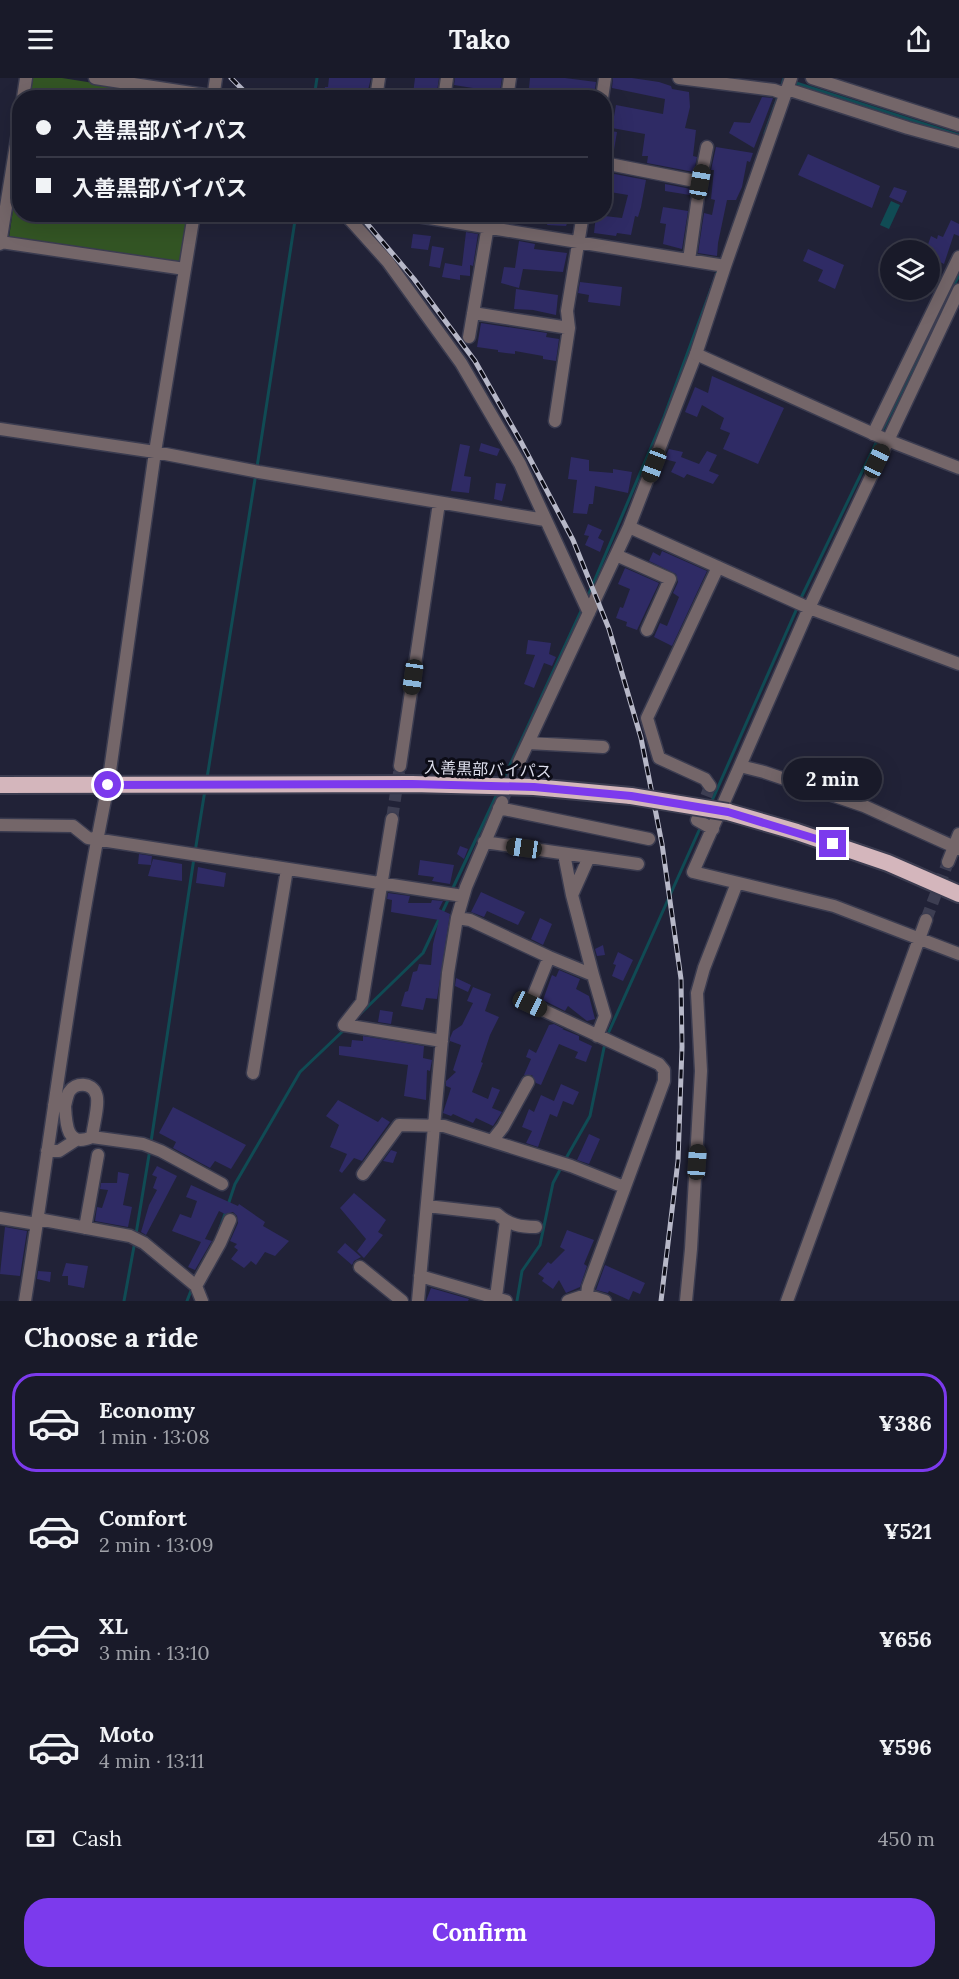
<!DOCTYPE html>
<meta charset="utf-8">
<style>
body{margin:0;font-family:Lora,"Noto Sans JP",serif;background:#262735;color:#f1f3f6;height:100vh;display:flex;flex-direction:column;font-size:22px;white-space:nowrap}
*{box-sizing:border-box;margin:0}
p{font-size:20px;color:#9fa1a8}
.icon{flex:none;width:33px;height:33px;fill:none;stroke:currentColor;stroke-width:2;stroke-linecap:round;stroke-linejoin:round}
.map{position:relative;height:1223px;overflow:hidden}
.panel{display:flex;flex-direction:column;background:#191a29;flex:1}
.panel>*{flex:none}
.guide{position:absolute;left:12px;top:12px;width:600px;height:132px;border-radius:24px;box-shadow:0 6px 24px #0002,0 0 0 2px #373846;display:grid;align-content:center;height:132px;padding:0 24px;background:#191a29}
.buttons{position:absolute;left:880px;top:162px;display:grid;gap:12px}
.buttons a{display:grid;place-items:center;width:60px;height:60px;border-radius:50%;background:#191a29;box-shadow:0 6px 24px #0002,0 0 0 2px #373846;font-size:30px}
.end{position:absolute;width:27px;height:27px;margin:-14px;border:8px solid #7c3aed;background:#fff;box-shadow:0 0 0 3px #fff}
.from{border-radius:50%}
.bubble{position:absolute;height:42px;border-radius:21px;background:#191a29;box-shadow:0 6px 24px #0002,0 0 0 2px #373846;font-size:20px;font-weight:700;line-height:42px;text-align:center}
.car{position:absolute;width:18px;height:36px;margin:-18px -9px;border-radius:8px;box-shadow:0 0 4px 2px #0007;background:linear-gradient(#222 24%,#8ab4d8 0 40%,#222 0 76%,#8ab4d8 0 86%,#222 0)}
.guide b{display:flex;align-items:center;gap:21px;height:57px;font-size:22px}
.guide b+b{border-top:2px solid #373846}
.guide i{width:15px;height:15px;background:#f1f3f6}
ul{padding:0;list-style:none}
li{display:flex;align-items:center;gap:18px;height:99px;margin:0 12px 9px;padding:0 12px;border:3px solid transparent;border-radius:24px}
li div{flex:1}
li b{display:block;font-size:22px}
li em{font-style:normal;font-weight:700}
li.active{border-color:#7c3aed}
li>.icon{width:54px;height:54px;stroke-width:1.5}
h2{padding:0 24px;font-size:27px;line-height:72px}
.pay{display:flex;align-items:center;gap:15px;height:66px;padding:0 24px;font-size:22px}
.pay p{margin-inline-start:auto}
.button{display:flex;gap:12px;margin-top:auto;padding:12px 24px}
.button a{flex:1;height:69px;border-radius:24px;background:#7c3aed;color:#fff;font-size:24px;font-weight:700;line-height:69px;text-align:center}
header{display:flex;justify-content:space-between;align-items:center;height:78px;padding:0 24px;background:#191a29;font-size:27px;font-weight:700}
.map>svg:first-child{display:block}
.green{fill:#335524}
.water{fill:#104b54}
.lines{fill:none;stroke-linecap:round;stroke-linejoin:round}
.stream{stroke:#104b54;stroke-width:3}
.building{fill:#2f2b65}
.minor-tunnel{stroke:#3d3e52;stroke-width:12;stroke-dasharray:12 6;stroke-linecap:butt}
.minor-casing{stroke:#3b3c50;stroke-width:15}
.tertiary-casing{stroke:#3b3c50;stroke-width:15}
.trunk-casing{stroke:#3b3c50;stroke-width:20}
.minor{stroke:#746669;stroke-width:12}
.tertiary{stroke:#746669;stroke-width:12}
.trunk{stroke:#d4b6bc;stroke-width:16}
.rail-casing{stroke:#b7b8c8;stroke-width:5}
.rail{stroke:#0c0c16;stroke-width:3;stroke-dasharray:9;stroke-linecap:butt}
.trunk-bridge-casing{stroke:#3b3c50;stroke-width:20;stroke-linecap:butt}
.trunk-bridge{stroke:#d4b6bc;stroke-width:16}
.route{stroke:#7c3aed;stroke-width:8}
.labels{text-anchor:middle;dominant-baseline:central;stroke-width:6;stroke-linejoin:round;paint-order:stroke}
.street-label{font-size:16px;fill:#dcddeb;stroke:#0c0c16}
</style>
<header><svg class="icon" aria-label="menu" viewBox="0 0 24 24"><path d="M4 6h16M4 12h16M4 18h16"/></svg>Tako<svg class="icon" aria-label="share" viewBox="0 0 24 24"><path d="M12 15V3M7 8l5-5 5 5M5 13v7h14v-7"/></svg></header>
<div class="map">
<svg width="959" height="1223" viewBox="0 0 959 1223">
<rect width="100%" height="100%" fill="#212237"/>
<!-- green -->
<path class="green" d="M33,0H62L183,19L30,20Z
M19,89L20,136L189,137L181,186L9,160Z"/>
<!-- water -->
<path class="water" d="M891,123L900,127L889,151L880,147Z"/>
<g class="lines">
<!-- stream -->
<path class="stream" d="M793,4L959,57
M781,10L784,0
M314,20L317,0
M765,55L779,16
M881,355L959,197
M257,389L296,136
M587,520L664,339L718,192
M800,522L878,361
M207,700L256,395
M503,702L582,531
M711,725L798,528
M195,774L205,712
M451,814L498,714
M359,937L423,875L449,820
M607,958L701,748
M151,1064L194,780
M565,1082L590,1038L605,965
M228,1127L235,1106L300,994L344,952
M220,1150L226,1133
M136,1156L150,1071
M124,1223L135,1163
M187,1223L192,1210
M517,1223L522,1193L540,1167L553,1105L562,1088"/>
</g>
<!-- building -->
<path class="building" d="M329,0H371L366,20H323L325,9H328Z
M415,0H439L436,20L413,16Z
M455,0H502L499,20H478L479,11L454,7Z
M530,0H565L596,4L595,11H586L583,20H581L564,15V13L529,10Z
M613,0H632L659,4L671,8L672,11L689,14L690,29L685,50L696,52L693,78L697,79L694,94L647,85L648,78H642L645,56L612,50L616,27L663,36L665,21L612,10Z
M517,10L529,12L528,20H515Z
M762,19L773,20L754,70L729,55L734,44L750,45Z
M604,52L617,54L613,78L604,77Z
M716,69L753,75L750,84L747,83L742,109L736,122H727L718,165L717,178L698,175L704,135L712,137L715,122L711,121L714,92H711Z
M808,76L880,108L872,130L798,97Z
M604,94L646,102L641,129L638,139L635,138L631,157L617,155L616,158L594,155L596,137L622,140L628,117L604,113Z
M665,106L691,111L690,117L665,113Z
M894,109L907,113L902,125L889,119Z
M663,129L688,133L682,171L663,166L666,146L660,145Z
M550,136H571L566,148L547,147Z
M951,142L959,146V158L954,156L944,186L930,179V172H926L931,158L937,161L938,157L943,159Z
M466,154L478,156L473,188L470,187V198L460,197V202L442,199L445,185L462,188Z
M413,156L431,158L428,172L411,170Z
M519,163L535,166L534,171L567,175L563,194L523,191L519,210L501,205L504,189L515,190Z
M432,168L444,170L440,190L429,188Z
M808,171L844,187L835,211L818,203L823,192L803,183Z
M580,204L622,209L620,228L588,224L589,217L578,215Z
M516,211L558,217L556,237L533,232L514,231Z
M481,245L547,255L546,259L559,261L556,283L543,281V278L515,273V276L498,274V272L477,269Z
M712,298L784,330L758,386L723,371L730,355L720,351L724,340L702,327L697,339L685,334L695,309L708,315Z
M481,365L500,371L497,378L479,373Z
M460,366L470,368L464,398L471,399L469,415L451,413Z
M669,371L683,374L681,379L699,386L707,373L717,377L709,393L719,397L713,406L687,396L684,400L671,394L676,384L664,381Z
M571,379L589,382V393L613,395V391L632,394L628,415L595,408L593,426H589L587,436L573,435L577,402L568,401Z
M496,405L506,406L502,423L494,421Z
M588,446L602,452L598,460L604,463L600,474L585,467L589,458L584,457Z
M662,473L707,493L672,568L654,559L660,545L667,548L679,519L673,515L678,504L676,496L649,483L653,474L660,478Z
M625,490L659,505L637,552L626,548L627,544L616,540L620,529L623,530L630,511L618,506Z
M528,562L551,565L549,576L556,579L552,588L544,585L534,610L524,606L535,577L526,576Z
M460,768L468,771L464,781L457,776Z
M139,776L152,778L151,787L138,786Z
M153,781L182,786V803L148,798Z
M420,782L454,787L450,806L432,803L434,799L418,797Z
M198,789L226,795L224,809L196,805Z
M481,814L525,834L518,847L487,833L484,839L471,834Z
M388,815L410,818L408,825H431L432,822L443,823L439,831L450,836L437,921L426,920L423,932L401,928L405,914L408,913L413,894L417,893L419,886L431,887L433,866L439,842L391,834L392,822L387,821Z
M540,840L552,846L543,867L531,861Z
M603,867L605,877L597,878L595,871Z
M618,874L633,882L623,903L612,898L616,887L613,886Z
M559,892L580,901L576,911L589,918L595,941L587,943L568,928L565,933L543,922L552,897L556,899Z
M456,900L471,907L468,914L455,908Z
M473,909L491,916L485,933L499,939L490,957L481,984L483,985L472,1014L488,1021L492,1009L500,1012L492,1030L502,1034L493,1048L476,1040L473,1045L453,1036L451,1038L443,1035L451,1010L446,1008V1003L456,994L453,992L461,967L450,963V960L453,953L462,947L473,925L467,923Z
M380,932L393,934L391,946L378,944Z
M554,946L564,951H562L579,958V962L592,968L586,984L575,980L578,974L559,966L541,1007L536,1005L532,997H524L531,981L526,979L529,971L536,975L549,947Z
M363,958L424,968L423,980L432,982L430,993L427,992L426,1022L404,1018L408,987L339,977V968L351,969L352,962L363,963Z
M561,1006L579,1014L573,1027L563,1023L557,1039L550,1036L538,1069L526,1065L532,1053L522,1049L529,1031L534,1034L541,1017L554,1023Z
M338,1022L378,1044L382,1039L390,1044L362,1083L354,1080L342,1095L339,1093L347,1076L330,1069L339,1047L326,1038Z
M173,1029L246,1067L231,1091L215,1083L210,1090L173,1070L176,1064L159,1055Z
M589,1056L600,1061L589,1086L577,1082Z
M391,1072L397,1074L393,1085L383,1083Z
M157,1088L177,1098L146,1157L141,1154L149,1127L157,1112L153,1110L157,1099L152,1097Z
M118,1094L129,1096L123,1127L132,1129L128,1149L95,1143L97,1129L102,1130L108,1112L100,1111L101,1105H117Z
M191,1107L238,1128L239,1126L265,1144L263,1148L289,1163L275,1178L265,1174L256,1187L251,1183L244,1190L231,1181L238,1172L234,1169L237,1166L230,1163L238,1145L237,1138L233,1134L225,1136L219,1133L205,1161L212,1163L210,1166L195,1192L188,1189L201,1164L172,1153L180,1136L191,1140L197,1123L186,1119Z
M354,1115L386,1142L378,1154L383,1157L364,1180L357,1173L366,1161L340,1130Z
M5,1149L27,1153L20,1198L0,1196Z
M567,1152L594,1162L584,1186L587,1188L580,1209L566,1215L559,1202L553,1211L542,1203L544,1200L538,1196L548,1184L551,1186L565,1172L560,1169Z
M345,1165L361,1179L354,1183L352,1187L337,1174Z
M66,1185L88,1188L84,1210L68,1207V1198H62Z
M605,1187L645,1205L640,1216L633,1213L629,1222L609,1213L608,1215L596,1212Z
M38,1193L51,1194L50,1204L37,1201Z
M431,1210L469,1221L468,1223H426Z"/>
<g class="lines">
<!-- minor-tunnel -->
<path class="minor-tunnel" d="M502,724L519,684
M700,735L710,708
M392,741L400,688
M926,842L948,784"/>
<defs>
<path id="minor" d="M95,0L224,20
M679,0L774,12L785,16
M812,0L959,47
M787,11L908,50L959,64
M23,20L26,0
M213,20L216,0
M376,20L379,0
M444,20L447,0
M507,20L510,0
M602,20L605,0
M604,85L700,104L689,182
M700,104L707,69
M345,136L388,184L461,285L520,386L589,535
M405,136L725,188
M0,164L185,191
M0,166L20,42
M473,235L569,250L567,233L583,136
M469,259L490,136
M555,343L569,250
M0,351L155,374L259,394L545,442
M873,356L959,179
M629,449L809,530L959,586
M616,477L670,501L647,552
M528,665L603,669
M519,684L629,449L696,276L725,188L791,0
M400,688L439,425
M740,688L809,530L959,212
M710,708L705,701L659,680L647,640L718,489
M499,730L649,761
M392,741L362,924L344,947L442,963
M697,742L713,751
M0,747L73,748L88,760L463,818
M484,764L638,786
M959,771L864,728L764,694L740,688L693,794L834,828L959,876
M564,776L572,817
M589,779L572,817L593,897
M948,784L959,756
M457,840L470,842L549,879L530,926L659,986L664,992V1003L588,1209L586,1223
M549,879L593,897L605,938L597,958
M253,995L287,791
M54,1027L65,1028C66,1024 67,1018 69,1014C75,1004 92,1004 96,1016C100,1024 93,1049 92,1059L143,1066L161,1073L222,1106
M65,1028C66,1047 67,1070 92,1059
M492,1063L503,1049L528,1004
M47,1073H59L76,1062
M363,1096L399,1047L444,1048L571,1088L624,1109
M427,1128L497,1136C509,1147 521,1149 536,1149
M0,1140L37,1146
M38,1141L130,1158L144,1165L196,1208L202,1223
M85,1150L98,1077
M360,1189L402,1223
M420,1198L506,1223
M196,1208L220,1165L230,1142
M496,1219L506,1143
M25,1223C52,1051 73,878 108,707L155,374L194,136
M418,1223L448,895L457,840L466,809L502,724
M568,1223L586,1217L605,1223
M686,1223L691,1171L701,993L697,915L704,890L737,805
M787,1223L926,842"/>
<path id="tertiary" d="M696,276L887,362L959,390"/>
<path id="trunk" d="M0,707L412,706L534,709L631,718
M728,734L797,754L888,785L959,816"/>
</defs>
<!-- minor casing -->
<use href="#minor" class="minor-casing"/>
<!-- tertiary casing -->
<use href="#tertiary" class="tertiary-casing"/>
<!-- trunk casing -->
<use href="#trunk" class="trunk-casing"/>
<!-- minor -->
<use href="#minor" class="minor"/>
<!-- tertiary -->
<use href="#tertiary" class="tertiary"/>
<!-- trunk -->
<use href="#trunk" class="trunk"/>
<defs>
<path id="rail" d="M231,0L251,20
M359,136L414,201L475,283L520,362L573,462L609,551L641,660L662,766L681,901L682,969L678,1083L661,1223"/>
</defs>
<!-- rail casing -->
<use href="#rail" class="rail-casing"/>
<!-- rail -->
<use href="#rail" class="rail"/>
<defs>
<path id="trunk-bridge" d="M631,718L728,734"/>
</defs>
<!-- trunk-bridge casing -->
<use href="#trunk-bridge" class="trunk-bridge-casing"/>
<!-- trunk-bridge -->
<use href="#trunk-bridge" class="trunk-bridge"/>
</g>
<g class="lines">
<!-- route -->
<path class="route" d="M108,707L412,706L534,709L631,718L728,734L833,766"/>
</g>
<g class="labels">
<!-- street labels -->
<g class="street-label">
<text transform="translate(488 691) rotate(2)">入善黒部バイパス</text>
</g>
</g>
</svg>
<div class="buttons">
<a><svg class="icon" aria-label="layers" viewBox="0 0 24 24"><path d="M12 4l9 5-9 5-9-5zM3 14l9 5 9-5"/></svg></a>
</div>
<i class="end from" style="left:108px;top:707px"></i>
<i class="end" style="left:833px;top:766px"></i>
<div class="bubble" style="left:783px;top:680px;width:99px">2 min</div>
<i class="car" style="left:700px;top:104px;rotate:10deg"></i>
<i class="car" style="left:877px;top:383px;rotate:25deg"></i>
<i class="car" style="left:654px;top:387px;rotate:201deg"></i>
<i class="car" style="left:413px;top:599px;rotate:188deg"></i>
<i class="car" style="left:524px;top:770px;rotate:278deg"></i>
<i class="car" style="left:530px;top:926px;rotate:115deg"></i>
<i class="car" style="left:697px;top:1084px;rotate:4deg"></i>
<div class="guide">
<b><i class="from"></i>入善黒部バイパス</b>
<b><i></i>入善黒部バイパス</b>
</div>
</div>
<section class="panel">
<h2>Choose a ride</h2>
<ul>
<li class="active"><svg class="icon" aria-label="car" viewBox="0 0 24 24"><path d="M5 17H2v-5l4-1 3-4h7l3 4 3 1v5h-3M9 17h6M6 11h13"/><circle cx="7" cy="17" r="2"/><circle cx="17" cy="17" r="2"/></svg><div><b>Economy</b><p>1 min · 13:08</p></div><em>¥386</em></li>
<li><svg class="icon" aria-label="car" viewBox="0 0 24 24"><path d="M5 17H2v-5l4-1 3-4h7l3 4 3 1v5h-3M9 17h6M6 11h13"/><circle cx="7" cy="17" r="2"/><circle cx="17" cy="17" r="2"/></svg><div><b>Comfort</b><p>2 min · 13:09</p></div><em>¥521</em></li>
<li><svg class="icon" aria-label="car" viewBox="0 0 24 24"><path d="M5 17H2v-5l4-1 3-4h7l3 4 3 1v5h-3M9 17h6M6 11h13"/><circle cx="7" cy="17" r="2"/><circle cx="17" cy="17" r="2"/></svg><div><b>XL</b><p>3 min · 13:10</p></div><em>¥656</em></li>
<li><svg class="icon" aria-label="car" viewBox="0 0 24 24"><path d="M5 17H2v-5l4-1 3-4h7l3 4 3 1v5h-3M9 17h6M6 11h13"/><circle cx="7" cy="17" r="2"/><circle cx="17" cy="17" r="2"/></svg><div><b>Moto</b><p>4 min · 13:11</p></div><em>¥596</em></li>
</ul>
<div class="pay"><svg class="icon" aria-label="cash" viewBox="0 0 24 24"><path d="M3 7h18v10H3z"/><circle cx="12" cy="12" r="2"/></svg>Cash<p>450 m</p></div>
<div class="button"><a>Confirm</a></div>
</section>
